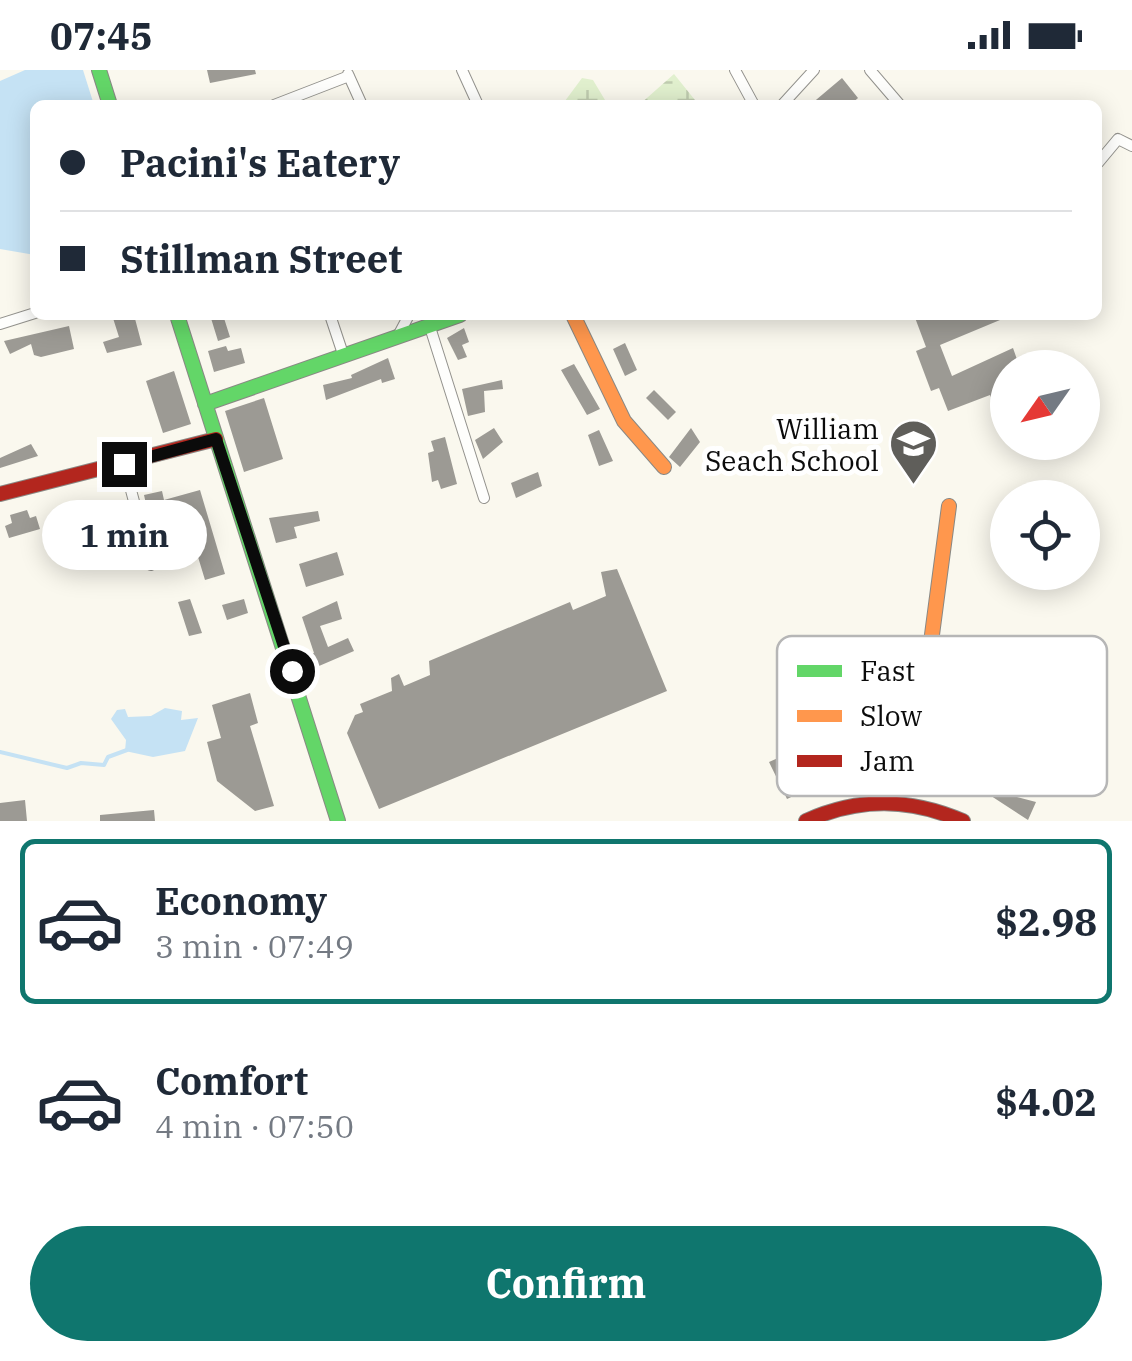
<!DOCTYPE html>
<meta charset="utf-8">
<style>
body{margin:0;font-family:"IBM Plex Serif",serif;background:#f6f6f7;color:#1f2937;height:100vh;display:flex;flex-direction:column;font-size:38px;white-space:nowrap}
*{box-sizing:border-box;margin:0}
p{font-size:32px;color:#747a83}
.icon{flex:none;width:55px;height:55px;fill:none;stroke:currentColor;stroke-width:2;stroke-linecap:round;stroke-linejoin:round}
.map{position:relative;height:751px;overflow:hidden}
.side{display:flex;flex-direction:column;background:#fff;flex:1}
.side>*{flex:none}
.top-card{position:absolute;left:30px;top:30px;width:1072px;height:220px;border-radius:15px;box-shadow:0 5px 25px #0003;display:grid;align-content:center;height:220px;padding:0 30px;background:#fff}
.needle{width:65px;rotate:236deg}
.fabs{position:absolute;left:990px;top:280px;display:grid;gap:20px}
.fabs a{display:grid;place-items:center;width:110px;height:110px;border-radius:50%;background:#fff;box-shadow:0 5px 25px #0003;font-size:50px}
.end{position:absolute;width:45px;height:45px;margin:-22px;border:12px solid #0b0b0b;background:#fff;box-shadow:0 0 0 5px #fff}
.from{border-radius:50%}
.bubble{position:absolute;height:70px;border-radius:35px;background:#fff;box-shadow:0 5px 25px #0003;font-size:32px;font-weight:700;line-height:70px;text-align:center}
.top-card b{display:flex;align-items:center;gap:35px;height:95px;font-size:38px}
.top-card b+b{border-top:2px solid #e0e1e3}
.top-card i{width:25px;height:25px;background:#1f2937}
ul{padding:18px 0 0;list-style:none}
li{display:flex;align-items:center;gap:30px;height:165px;margin:0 20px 15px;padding:0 10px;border:5px solid transparent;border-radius:15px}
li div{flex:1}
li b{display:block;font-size:38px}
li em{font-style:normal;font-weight:700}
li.on{border-color:#0f766e}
li>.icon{width:90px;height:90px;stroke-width:1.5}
.cta{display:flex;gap:20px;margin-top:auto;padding:20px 30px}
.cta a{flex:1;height:115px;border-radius:60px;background:#0f766e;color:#fff;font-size:40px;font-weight:700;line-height:115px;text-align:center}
.status{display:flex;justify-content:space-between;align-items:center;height:70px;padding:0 50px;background:#fff;direction:ltr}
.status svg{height:28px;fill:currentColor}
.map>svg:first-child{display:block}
.wetland{fill:url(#wetland-marsh)}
.water{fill:#c5e2f4}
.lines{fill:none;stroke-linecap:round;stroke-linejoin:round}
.stream{stroke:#c5e2f4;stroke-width:4}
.building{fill:#9c9a94}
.street-casing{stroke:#93928d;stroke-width:12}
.fast-casing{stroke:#898884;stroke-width:16}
.slow-casing{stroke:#898884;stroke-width:16}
.jam-casing{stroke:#898884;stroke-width:16}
.street{stroke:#fefefc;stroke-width:10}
.fast{stroke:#63d668;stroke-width:14}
.slow{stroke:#ff974d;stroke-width:14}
.jam{stroke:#b3261e;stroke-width:14}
.route{stroke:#0b0b0b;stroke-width:12}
.labels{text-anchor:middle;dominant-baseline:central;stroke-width:10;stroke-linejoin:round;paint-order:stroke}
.poi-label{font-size:28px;fill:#0b0b0b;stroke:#fff;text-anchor:end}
.key{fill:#fff;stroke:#b6b6b6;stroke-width:2.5}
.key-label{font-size:28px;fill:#0b0b0b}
</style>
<div class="status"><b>07:45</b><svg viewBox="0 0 49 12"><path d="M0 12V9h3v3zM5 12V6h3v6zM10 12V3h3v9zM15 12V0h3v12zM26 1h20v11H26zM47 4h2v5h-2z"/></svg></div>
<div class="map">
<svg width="1132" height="751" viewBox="0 0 1132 751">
<defs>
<pattern id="wetland-marsh" width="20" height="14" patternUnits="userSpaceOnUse" patternTransform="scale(2.5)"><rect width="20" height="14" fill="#e1f0ce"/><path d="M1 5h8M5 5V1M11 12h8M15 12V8" fill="none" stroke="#c0ccb0"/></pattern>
</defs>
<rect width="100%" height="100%" fill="#faf8ee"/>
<!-- wetland -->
<path class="wetland" d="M674,4L699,35H639Z
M582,8L593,10L608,35H562Z"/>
<!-- water -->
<path class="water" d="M25,0H83L94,35H35V185L0,179V11Z
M165,638L182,641L181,650L198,648L185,681L153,687L125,681L126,670L111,649L117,640L125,639L128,647L151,646Z"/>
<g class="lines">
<!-- stream -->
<path class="stream" d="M0,682L67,698L81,693L104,695L108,687L127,680"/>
</g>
<!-- building -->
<path class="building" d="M207,0H255L256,4L210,13Z
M842,8L858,28L850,35H810Z
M112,245H134L142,275L107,283L103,272L119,267Z
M210,245H223L230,267L218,271Z
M914,245H1012L940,275L952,306L1013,278L1020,298H1008V368L990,325L948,341L939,318L931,321L916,281L926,277Z
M69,256L74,279L41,287L34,285L31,274L10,284L4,271Z
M464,258L469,272L462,275L467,287L458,290L447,268Z
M625,273L637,300L625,306L613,279Z
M226,276L228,281L241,278L245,293L214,302L208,281Z
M388,288L395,309L382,313L381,309L326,330L323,315L352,308L351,305Z
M574,294L600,339L587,345L561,300Z
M174,301L191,354L163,363L146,311Z
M502,310L503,319L484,321L485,342L468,346L462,319Z
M654,320L676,342L668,350L646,328Z
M264,328L283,389L244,402L225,341Z
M494,358L503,372L483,389L475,370Z
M691,358L700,372L680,397L669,387Z
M599,360L613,391L599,396L588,365Z
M445,367L457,414L441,419L438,410L432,412L428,383L434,381L431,371Z
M31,374L38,386L0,398V388Z
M538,402L542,416L516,428L511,413Z
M200,420L225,504L205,510L195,477L164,486L160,471L184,464L176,436L148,443L144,425L162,421L164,430Z
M27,440L30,448L36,446L40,459L9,468L5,456L12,453L10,445Z
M318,441L320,451L294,457L297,468L276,473L269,448Z
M337,482L344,505L306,517L299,494Z
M617,499L667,621L379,739L347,663L355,645L363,642L360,634L392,621L391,608L399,604L404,616L430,605L429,591L570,532L573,540L606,526L601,502Z
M190,529L202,563L189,566L178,532Z
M244,529L248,543L227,550L222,535Z
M337,531L342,549L320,556L328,577L348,568L354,581L312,599L306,586L314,583L302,547Z
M250,623L258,653L250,656L274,736L255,741L217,711L207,672L221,668L212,635Z
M796,680L813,717L787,729L769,692Z
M992,708L1009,717L1006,724L1036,732L1028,750L985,722Z
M25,730L27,751H0V733Z
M154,740L155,751H100V745Z"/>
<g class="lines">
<defs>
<path id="street" d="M462,0L478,35
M735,0L754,35
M870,0L900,35
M348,4L362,35
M274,35L349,6
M782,35L814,0
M1098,93L1118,69L1132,76
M330,245L343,284
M0,254L35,243
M429,254L484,428
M400,262L409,245
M124,394L151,495"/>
<path id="fast" d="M99,0L110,35
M177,245L338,751
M205,334L460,245"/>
<path id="slow" d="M573,245L624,351L664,397
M881,730L921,648L949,436"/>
<path id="jam" d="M0,424L216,369
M806,751C860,727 909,728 963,751"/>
</defs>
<!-- street casing -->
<use href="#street" class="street-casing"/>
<!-- fast casing -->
<use href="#fast" class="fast-casing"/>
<!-- slow casing -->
<use href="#slow" class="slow-casing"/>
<!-- jam casing -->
<use href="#jam" class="jam-casing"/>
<!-- street -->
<use href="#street" class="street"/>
<!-- fast -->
<use href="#fast" class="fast"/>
<!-- slow -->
<use href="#slow" class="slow"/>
<!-- jam -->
<use href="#jam" class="jam"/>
</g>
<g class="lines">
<!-- route -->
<path class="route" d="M124,394L216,369L292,601"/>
</g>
<!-- icons -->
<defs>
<symbol id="school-pin" viewBox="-11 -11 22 30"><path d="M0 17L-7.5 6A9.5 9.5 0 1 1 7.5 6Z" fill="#5f5e5a" stroke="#fff"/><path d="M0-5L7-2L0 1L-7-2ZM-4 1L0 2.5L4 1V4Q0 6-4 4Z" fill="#fff"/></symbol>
</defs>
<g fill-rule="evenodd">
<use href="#school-pin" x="886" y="346" width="55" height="75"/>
</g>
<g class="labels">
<!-- poi labels -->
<g class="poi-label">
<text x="879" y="358">William<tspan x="879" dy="32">Seach School</tspan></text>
</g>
</g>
<!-- legend -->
<rect x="777" y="566" width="330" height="160" rx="15" class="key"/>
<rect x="797" y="595" width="45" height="12" fill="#63d668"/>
<rect x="797" y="640" width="45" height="12" fill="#ff974d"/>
<rect x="797" y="685" width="45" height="12" fill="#b3261e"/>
<g class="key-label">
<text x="860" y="611">Fast</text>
<text x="860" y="656">Slow</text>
<text x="860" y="701">Jam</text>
</g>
</svg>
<div class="fabs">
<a><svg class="needle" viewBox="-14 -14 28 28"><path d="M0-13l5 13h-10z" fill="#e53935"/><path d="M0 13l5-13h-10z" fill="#747a83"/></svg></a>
<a><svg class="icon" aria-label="locate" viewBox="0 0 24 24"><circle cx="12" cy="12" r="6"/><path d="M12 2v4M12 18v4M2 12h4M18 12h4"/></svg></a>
</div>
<i class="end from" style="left:292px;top:601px"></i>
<i class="end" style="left:124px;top:394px"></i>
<div class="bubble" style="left:42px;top:430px;width:165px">1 min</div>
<div class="top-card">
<b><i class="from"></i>Pacini's Eatery</b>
<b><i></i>Stillman Street</b>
</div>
</div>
<section class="side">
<ul>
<li class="on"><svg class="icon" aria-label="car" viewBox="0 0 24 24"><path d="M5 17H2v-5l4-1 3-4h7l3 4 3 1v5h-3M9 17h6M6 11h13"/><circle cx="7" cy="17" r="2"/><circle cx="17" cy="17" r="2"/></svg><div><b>Economy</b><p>3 min · 07:49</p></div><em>$2.98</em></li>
<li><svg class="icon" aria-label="car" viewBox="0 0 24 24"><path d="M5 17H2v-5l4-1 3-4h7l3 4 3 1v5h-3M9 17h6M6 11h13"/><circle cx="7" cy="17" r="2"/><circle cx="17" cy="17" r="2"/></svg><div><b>Comfort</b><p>4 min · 07:50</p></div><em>$4.02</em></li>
</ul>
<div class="cta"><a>Confirm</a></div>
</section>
